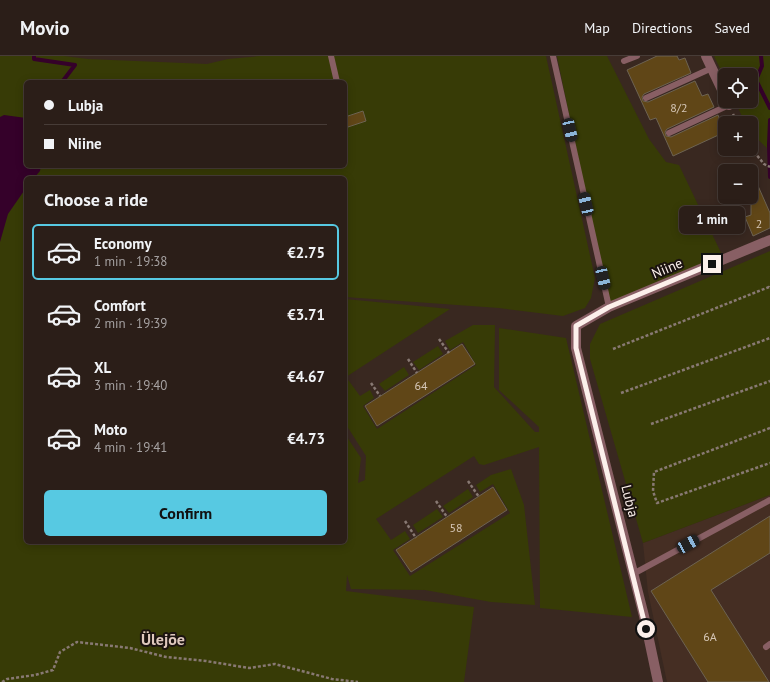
<!DOCTYPE html>
<meta charset="utf-8">
<style>
body{margin:0;font-family:"PT Sans",sans-serif;background:#332721;color:#f1f3f6;height:100vh;display:flex;flex-direction:column;font-size:15px;white-space:nowrap}
*{box-sizing:border-box;margin:0}
p{font-size:13px;color:#a6a2a2}
.icon{flex:none;width:22px;height:22px;fill:none;stroke:currentColor;stroke-width:2;stroke-linecap:round;stroke-linejoin:round}
.map{position:relative;flex:1;overflow:hidden}
.drawer{position:absolute;left:24px;top:120px;width:323px;height:368px;display:flex;flex-direction:column;background:#2b1e18;border-radius:6px;box-shadow:0 2px 10px #0003,0 0 0 1px #473c37}
.drawer>*{flex:none}
.banner{position:absolute;left:24px;top:24px;width:323px;height:88px;border-radius:6px;box-shadow:0 2px 10px #0003,0 0 0 1px #473c37;display:grid;align-content:center;height:88px;padding:0 20px;background:#2b1e18}
.controls{position:absolute;left:718px;top:12px;display:grid;gap:8px}
.controls a{display:grid;place-items:center;width:40px;height:40px;border-radius:6px;background:#2b1e18;box-shadow:0 2px 10px #0003,0 0 0 1px #473c37;font-size:20px}
.end{position:absolute;width:18px;height:18px;margin:-9px;border:5px solid #fcf0eb;background:#111;box-shadow:0 0 0 2px #111}
.from{border-radius:50%}
.bubble{position:absolute;height:28px;border-radius:6px;background:#2b1e18;box-shadow:0 2px 10px #0003,0 0 0 1px #473c37;font-size:13px;font-weight:700;line-height:28px;text-align:center}
.car{position:absolute;width:12px;height:24px;margin:-12px -6px;border-radius:5px;box-shadow:0 0 3px 1px #0007;background:linear-gradient(#222 24%,#8ab4d8 0 40%,#222 0 76%,#8ab4d8 0 86%,#222 0)}
.banner b{display:flex;align-items:center;gap:14px;height:38px;font-size:15px}
.banner b+b{border-top:1px solid #473c37}
.banner i{width:10px;height:10px;background:#f1f3f6}
ul{padding:0;list-style:none}
li{display:flex;align-items:center;gap:12px;height:56px;margin:0 8px 6px;padding:0 12px;border:2px solid transparent;border-radius:6px}
li div{flex:1}
li b{display:block;font-size:15px}
li em{font-style:normal;font-weight:700}
li.active{border-color:#57c9e2}
li>.icon{width:36px;height:36px;stroke-width:1.5}
h2{padding:0 20px;font-size:18px;line-height:48px}
.cta{display:flex;gap:8px;margin-top:auto;padding:8px 20px}
.cta a{flex:1;height:46px;border-radius:6px;background:#57c9e2;color:#111;font-size:16px;font-weight:700;line-height:46px;text-align:center}
header{display:flex;align-items:center;gap:24px;box-sizing:border-box;height:56px;padding:0 20px;background:#2b1e18;border-bottom:1px solid #473c37}
header strong{font-size:19px}
nav{display:flex;gap:22px;margin-inline-start:auto;font-size:14px}
.map>svg:first-child{display:block}
.built{fill:#452e23}
.green{fill:#373b06;fill-rule:evenodd}
.water{fill:#35012a}
.lines{fill:none;stroke-linecap:round;stroke-linejoin:round}
.stream{stroke:#35012a;stroke-width:4}
.building{fill:#604617;stroke:#6d6352}
.path{stroke:#887973;stroke-width:2.5;stroke-dasharray:3 2;stroke-linecap:butt}
.lane{stroke:#885f64;stroke-width:6}
.street{stroke:#885f64;stroke-width:10}
.route{stroke:#fcf0eb;stroke-width:5}
.labels{text-anchor:middle;dominant-baseline:central;stroke-width:4;stroke-linejoin:round;paint-order:stroke}
.number-label{font-size:12px;fill:#d5c6b6}
.street-label{font-size:14px;fill:#fcf0eb;stroke:#1b1310}
.quarter-label{font-size:16px;font-weight:bold;fill:#dec8bd;stroke:#1b1310}
</style>
<header>
<strong>Movio</strong>
<nav><a>Map</a><a>Directions</a><a>Saved</a></nav>
</header>
<div class="map">
<svg width="770" height="626" viewBox="0 0 770 626">
<rect width="100%" height="100%" fill="#392820"/>
<!-- built -->
<path class="built" d="M770,439V626H667L648,536L643,487Z"/>
<!-- green -->
<path class="green" d="M0,0H64L88,3L207,8L228,3L260,0H546L595,222L591,242L585,252L563,260L499,252L345,241V122H26V486H345V378L361,402L358,427L365,424L366,400L345,367V243L450,253L346,321L360,340L370,334L374,342L363,350L377,373L476,309L463,286L450,294L445,285L473,269H495L494,331L535,376H539V371L499,334V272L566,282L632,561L540,552L539,391L484,409L479,408L474,400L376,463L391,484L405,475L410,483L393,494L410,520L510,457L493,428L480,436L476,429L491,419L511,413L524,449L535,549L491,546L425,534L351,533L347,519L346,535L474,551L464,626H0ZM26,26H345V110H26Z
M557,0H607L649,83L666,106L679,109L724,203L609,251Z
M714,0H770V95L751,77V67H745L735,45H751V19H725V23Z
M770,195V439L643,487L590,303V288L600,268Z
M438,290L443,298L419,314L413,306Z
M404,311L409,319L385,335L379,328Z
M468,433L473,441L449,457L443,450Z
M437,453L443,461L418,477L413,469Z"/>
<!-- water -->
<path class="water" d="M4,59L26,62V110H41L40,115L34,122H26V132L8,158L0,186V61Z"/>
<g class="lines">
<!-- stream -->
<path class="stream" d="M34,0V3L75,9L62,26
M761,0L762,10L756,24L770,52
M770,64L769,89L770,121"/>
</g>
<!-- building -->
<path class="building" d="M657,0H677L679,4L685,2L691,17L644,38L642,41L643,45L648,46L695,25L702,40L708,38L714,51L667,73L665,76L666,80L671,81L718,59L725,76L673,100L656,62L650,64L627,14Z
M363,55L366,65L345,72V61Z
M751,114L770,157V172L753,180L745,161L751,159Z
M462,288L475,308L377,370L365,350Z
M493,431L507,454L411,516L396,494Z
M770,460V497L711,534L769,626H708L651,535Z"/>
<g class="lines">
<!-- path -->
<path class="path" d="M733,58L737,67
M751,92L764,108L770,111
M439,283L449,297
M613,293L769,231L770,233
M408,303L417,317
M371,327L380,340
M621,337L770,282
M651,368L770,325
M770,372L654,416L653,435L657,447L770,407
M468,425L479,441
M436,445L447,461
M405,465L416,482
M2,626L7,623L35,619L53,614L60,596L77,586L130,592L166,601L206,605L249,612L275,608L332,623L358,626"/>
<!-- lane -->
<path class="lane" d="M331,0L337,26
M553,0L609,251
M624,5L637,0
M646,42L712,12
M669,77L729,49
M633,518L770,444
M766,591L770,588"/>
<!-- street -->
<path class="street" d="M706,0L725,40
M727,45L729,49
M658,626L644,560L576,292V270L609,251L770,184"/>
</g>
<g class="lines">
<!-- route -->
<path class="route" d="M646,573L576,292V270L609,251L712,208"/>
</g>
<g class="labels">
<!-- number labels -->
<g class="number-label">
<text x="679" y="51">8/2</text>
<text x="759" y="167">2</text>
<text x="421" y="329">64</text>
<text x="456" y="471">58</text>
<text x="710" y="580">6A</text>
</g>
<!-- street labels -->
<g class="street-label">
<text transform="translate(667 212) rotate(-23)">Niine</text>
<text transform="translate(630 445) rotate(76)">Lubja</text>
</g>
<!-- quarter labels -->
<g class="quarter-label">
<text x="163" y="583">Ülejõe</text>
</g>
</g>
</svg>
<div class="controls">
<a><svg class="icon" aria-label="locate" viewBox="0 0 24 24"><circle cx="12" cy="12" r="6"/><path d="M12 2v4M12 18v4M2 12h4M18 12h4"/></svg></a>
<a>+</a>
<a>−</a>
</div>
<i class="end from" style="left:646px;top:573px"></i>
<i class="end" style="left:712px;top:208px"></i>
<div class="bubble" style="left:679px;top:150px;width:66px">1 min</div>
<i class="car" style="left:570px;top:74px;rotate:167deg"></i>
<i class="car" style="left:586px;top:148px;rotate:347deg"></i>
<i class="car" style="left:603px;top:222px;rotate:167deg"></i>
<i class="car" style="left:688px;top:488px;rotate:61deg"></i>
<div class="banner">
<b><i class="from"></i>Lubja</b>
<b><i></i>Niine</b>
</div>
<section class="drawer">
<h2>Choose a ride</h2>
<ul>
<li class="active"><svg class="icon" aria-label="car" viewBox="0 0 24 24"><path d="M5 17H2v-5l4-1 3-4h7l3 4 3 1v5h-3M9 17h6M6 11h13"/><circle cx="7" cy="17" r="2"/><circle cx="17" cy="17" r="2"/></svg><div><b>Economy</b><p>1 min · 19:38</p></div><em>€2.75</em></li>
<li><svg class="icon" aria-label="car" viewBox="0 0 24 24"><path d="M5 17H2v-5l4-1 3-4h7l3 4 3 1v5h-3M9 17h6M6 11h13"/><circle cx="7" cy="17" r="2"/><circle cx="17" cy="17" r="2"/></svg><div><b>Comfort</b><p>2 min · 19:39</p></div><em>€3.71</em></li>
<li><svg class="icon" aria-label="car" viewBox="0 0 24 24"><path d="M5 17H2v-5l4-1 3-4h7l3 4 3 1v5h-3M9 17h6M6 11h13"/><circle cx="7" cy="17" r="2"/><circle cx="17" cy="17" r="2"/></svg><div><b>XL</b><p>3 min · 19:40</p></div><em>€4.67</em></li>
<li><svg class="icon" aria-label="car" viewBox="0 0 24 24"><path d="M5 17H2v-5l4-1 3-4h7l3 4 3 1v5h-3M9 17h6M6 11h13"/><circle cx="7" cy="17" r="2"/><circle cx="17" cy="17" r="2"/></svg><div><b>Moto</b><p>4 min · 19:41</p></div><em>€4.73</em></li>
</ul>
<div class="cta"><a>Confirm</a></div>
</section>
</div>
